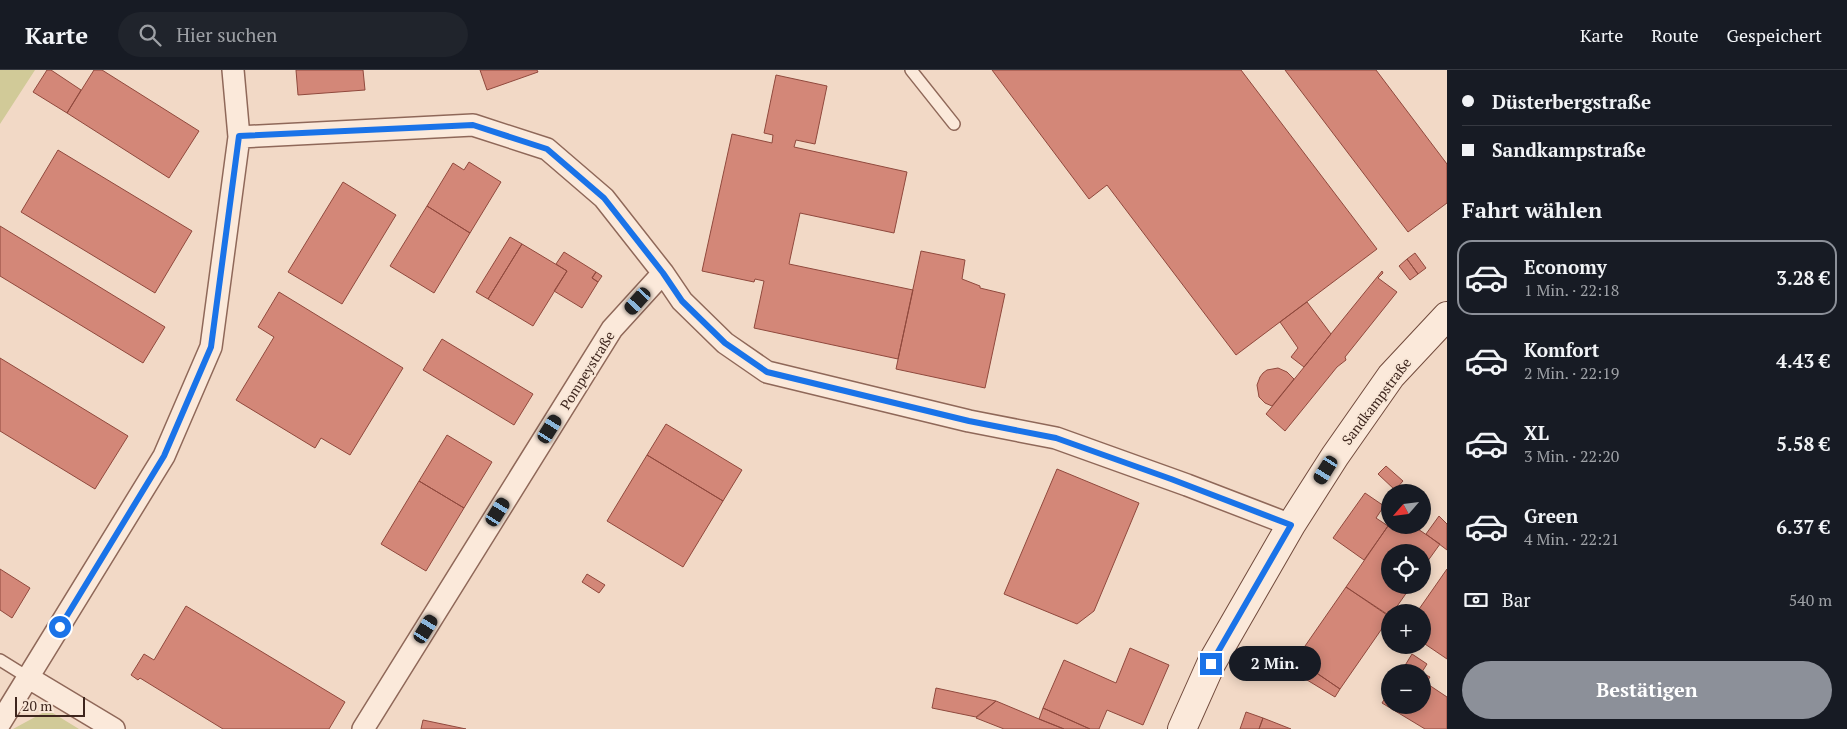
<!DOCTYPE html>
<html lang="de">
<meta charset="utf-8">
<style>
body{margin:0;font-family:"PT Serif",serif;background:#20242c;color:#f1f3f6;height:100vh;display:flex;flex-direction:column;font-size:19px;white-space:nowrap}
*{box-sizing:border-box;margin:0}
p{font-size:16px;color:#9ea1a6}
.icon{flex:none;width:28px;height:28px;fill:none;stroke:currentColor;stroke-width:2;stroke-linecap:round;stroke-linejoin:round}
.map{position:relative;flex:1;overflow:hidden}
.details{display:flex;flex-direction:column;background:#171b24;width:400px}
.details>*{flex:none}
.banner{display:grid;align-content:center;height:110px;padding:0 15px;background:#171b24}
.needle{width:32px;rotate:242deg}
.buttons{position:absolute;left:1381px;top:414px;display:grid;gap:10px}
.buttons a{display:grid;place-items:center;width:50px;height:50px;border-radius:50%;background:#171b24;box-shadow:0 2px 12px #0003;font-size:25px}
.scale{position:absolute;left:15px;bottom:12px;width:70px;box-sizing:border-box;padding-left:5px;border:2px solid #3e261e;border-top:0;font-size:14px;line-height:18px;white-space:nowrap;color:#3e261e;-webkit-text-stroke:4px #f8e6d6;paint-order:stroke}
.end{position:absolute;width:22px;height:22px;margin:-11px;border:6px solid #1a73e8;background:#fff;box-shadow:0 0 0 2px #fff}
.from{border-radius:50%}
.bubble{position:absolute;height:35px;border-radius:18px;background:#171b24;box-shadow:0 2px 12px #0003;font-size:16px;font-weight:800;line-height:35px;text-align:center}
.car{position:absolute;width:15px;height:30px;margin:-15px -8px;border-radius:6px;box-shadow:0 0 4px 1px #0007;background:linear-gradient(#222 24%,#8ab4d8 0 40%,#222 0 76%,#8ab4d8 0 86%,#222 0)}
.banner b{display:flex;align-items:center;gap:18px;height:48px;font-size:19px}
.banner b+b{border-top:1px solid #363941}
.banner i{width:12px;height:12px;background:#f1f3f6}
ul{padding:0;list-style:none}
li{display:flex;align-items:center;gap:15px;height:75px;margin:0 10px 8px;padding:0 5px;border:2px solid transparent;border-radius:15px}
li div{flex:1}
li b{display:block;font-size:19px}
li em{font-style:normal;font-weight:800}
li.on{border-color:#8c9099}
li>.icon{width:45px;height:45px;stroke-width:1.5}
h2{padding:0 15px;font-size:22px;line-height:60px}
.pay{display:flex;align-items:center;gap:12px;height:55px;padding:0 15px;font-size:19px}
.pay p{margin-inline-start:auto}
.primary-button{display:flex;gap:10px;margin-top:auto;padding:10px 15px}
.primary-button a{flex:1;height:58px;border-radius:30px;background:#8c9099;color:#fff;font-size:20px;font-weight:800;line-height:58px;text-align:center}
header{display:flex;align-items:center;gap:30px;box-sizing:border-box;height:70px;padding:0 25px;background:#171b24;border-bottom:1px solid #363941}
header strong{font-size:24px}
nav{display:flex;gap:28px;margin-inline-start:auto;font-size:18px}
.search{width:350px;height:45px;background:#20242c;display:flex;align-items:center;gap:12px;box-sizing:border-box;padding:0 18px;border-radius:28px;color:#9ea1a6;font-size:19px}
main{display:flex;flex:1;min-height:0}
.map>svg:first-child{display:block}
.green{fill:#d1ca98}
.building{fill:#d38778;stroke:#90493d}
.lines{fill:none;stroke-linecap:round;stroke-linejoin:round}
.lane-casing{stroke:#8f6859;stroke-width:14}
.street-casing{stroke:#8f6859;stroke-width:24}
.secondary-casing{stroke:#714a3c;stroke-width:30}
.lane{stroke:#fbe9da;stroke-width:11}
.street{stroke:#fbe9da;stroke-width:21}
.secondary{stroke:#fbe9da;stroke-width:28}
.route{stroke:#1a73e8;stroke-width:6}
.labels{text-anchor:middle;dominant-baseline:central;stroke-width:4;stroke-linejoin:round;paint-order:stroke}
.street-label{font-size:14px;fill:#3e261e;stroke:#f8e6d6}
</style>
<header>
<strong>Karte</strong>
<div class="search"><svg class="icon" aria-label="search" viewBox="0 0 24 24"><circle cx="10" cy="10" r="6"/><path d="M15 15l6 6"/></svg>Hier suchen</div>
<nav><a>Karte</a><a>Route</a><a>Gespeichert</a></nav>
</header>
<main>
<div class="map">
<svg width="1447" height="659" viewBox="0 0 1447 659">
<rect width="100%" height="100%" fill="#f2d9c6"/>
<!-- green -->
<path class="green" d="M0,0H35L0,54Z
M48,640L79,659H13Z"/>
<!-- building -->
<path class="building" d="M47,0H51L81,20L67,43L33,22Z
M94,0H102L199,61L169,108L67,43Z
M296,0H363L365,20L298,25Z
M480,0H537L538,2L487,20Z
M992,0H1241L1377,179L1236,285L1107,115L1089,129Z
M1285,0H1376L1447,94V133L1408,162Z
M776,5L827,16L815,74L796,70L794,77L907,102L894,163L800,143L789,194L913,220L898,289L754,258L764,211L755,209L754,212L702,201L732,64L772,73L773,65L764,63Z
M58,80L192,161L155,223L21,142Z
M469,92L501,112L470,163L427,136L453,93L464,100Z
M343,112L396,145L342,234L288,202Z
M427,136L470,163L434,223L390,196Z
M0,156L165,257L143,293L0,206Z
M510,167L522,174L488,229L476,222Z
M522,174L567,201L533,256L488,229Z
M921,181L965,190L962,209L980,216V218L1005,224L985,318L896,299Z
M564,182L596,202L592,208L598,212L582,238L554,221L567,201L556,194Z
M1415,183L1426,198L1418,204L1407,189Z
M1407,189L1418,204L1410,210L1399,196Z
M1382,201L1383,203L1378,208L1397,222L1345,287L1346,290L1337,297L1285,361L1266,344Z
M596,202L602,206L598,212L592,208Z
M279,222L403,298L350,385L321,368L315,378L236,330L274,267L258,257Z
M1307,232L1331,264L1304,297L1291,287L1298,278L1280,252Z
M442,269L533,324L514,355L423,300Z
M0,288L128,366L95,419L0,361Z
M1278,298L1287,302L1294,309L1272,336L1265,333L1259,327L1257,315L1260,307L1263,303L1267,300Z
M666,354L742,400L723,431L647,385Z
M447,365L492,392L464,438L419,411Z
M647,385L723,431L683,497L607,451Z
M1386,396L1403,411L1395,420L1378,404Z
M1057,399L1139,433L1094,541L1077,554L1004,524Z
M419,411L464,438L426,501L381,474Z
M1365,423L1384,436L1376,448L1388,456L1364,490L1333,468Z
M1439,446L1447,454V480L1426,464Z
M1390,453V455H1412L1440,474L1422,499V482H1390V515H1412L1393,542H1390V546L1346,517Z
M0,499L30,518L12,548L0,540Z
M1447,499V589L1422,572V542H1417Z
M587,504L605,515L599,523L582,512Z
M1346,517L1390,547L1340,619L1296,589Z
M186,536L345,632L329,659H223L140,608L138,610L131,605L144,584L154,590Z
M1130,578L1169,595L1143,655L1107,640L1099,659H1090L1043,638L1064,590L1116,613Z
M1412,584L1427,594L1422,602H1401Z
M1260,585L1270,592L1268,595L1258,589Z
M1296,589L1340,619L1335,627L1289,599Z
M1422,603L1430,607L1426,613L1447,627V659H1425L1382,633L1390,620V635H1422Z
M936,618L996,631L976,647L932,638Z
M996,631L1039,649L1064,659H1004L976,648Z
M1043,638L1090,659H1064L1039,649Z
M1246,642L1263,648L1259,659H1240Z
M1263,648L1291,659H1259Z
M423,650L466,659H421Z"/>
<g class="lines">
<defs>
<path id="lane" d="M911,0L954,54
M0,590L29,608"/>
<path id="street" d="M233,0L239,67
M29,608L114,659
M0,653L164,386L211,277L239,67L473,55L547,79L604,128L663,203L682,231L725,273L767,302L969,351L1056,368L1187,415L1291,455
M363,659L612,259L663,203"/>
<path id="secondary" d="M1182,659L1211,594L1291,455L1335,386L1391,306L1447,246"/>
</defs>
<!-- lane casing -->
<use href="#lane" class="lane-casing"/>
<!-- street casing -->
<use href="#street" class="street-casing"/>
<!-- secondary casing -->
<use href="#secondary" class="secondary-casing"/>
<!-- lane -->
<use href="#lane" class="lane"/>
<!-- street -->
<use href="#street" class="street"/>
<!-- secondary -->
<use href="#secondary" class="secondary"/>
</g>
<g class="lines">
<!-- route -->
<path class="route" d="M60,557L164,386L211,277L239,66L473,55L547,79L604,128L663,203L682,231L725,273L767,302L969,351L1056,368L1171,409L1291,455L1211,594"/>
</g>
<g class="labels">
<!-- street labels -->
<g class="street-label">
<text transform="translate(587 300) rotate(-58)">Pompeystraße</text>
<text transform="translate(1376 331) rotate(-53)">Sandkampstraße</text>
</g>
</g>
</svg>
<div class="buttons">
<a><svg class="needle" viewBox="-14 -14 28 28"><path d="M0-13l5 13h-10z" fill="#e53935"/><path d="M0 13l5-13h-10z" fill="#9ea1a6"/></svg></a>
<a><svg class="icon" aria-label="locate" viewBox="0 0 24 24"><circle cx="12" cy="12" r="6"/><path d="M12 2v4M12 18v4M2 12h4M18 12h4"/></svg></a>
<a>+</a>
<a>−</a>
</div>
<div class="scale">20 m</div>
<i class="end from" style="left:60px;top:557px"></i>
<i class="end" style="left:1211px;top:594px"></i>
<div class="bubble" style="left:1229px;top:576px;width:92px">2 Min.</div>
<i class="car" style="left:638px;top:231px;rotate:222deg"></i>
<i class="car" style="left:550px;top:359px;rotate:32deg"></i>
<i class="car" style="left:1326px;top:400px;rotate:212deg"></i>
<i class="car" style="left:498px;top:442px;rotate:32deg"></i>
<i class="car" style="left:426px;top:559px;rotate:32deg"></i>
</div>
<section class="details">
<div class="banner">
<b><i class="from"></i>Düsterbergstraße</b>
<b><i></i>Sandkampstraße</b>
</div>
<h2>Fahrt wählen</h2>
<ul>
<li class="on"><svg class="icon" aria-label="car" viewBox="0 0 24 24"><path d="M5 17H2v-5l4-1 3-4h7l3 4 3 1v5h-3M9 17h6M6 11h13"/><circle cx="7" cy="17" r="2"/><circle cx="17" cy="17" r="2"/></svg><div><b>Economy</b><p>1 Min. · 22:18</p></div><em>3.28 €</em></li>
<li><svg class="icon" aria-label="car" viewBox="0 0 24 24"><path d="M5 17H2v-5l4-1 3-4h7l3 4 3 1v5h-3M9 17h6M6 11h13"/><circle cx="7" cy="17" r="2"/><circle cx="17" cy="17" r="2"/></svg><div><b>Komfort</b><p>2 Min. · 22:19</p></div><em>4.43 €</em></li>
<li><svg class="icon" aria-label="car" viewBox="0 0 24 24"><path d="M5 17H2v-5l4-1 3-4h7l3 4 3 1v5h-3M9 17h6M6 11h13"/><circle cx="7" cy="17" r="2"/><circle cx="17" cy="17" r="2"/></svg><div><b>XL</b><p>3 Min. · 22:20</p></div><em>5.58 €</em></li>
<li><svg class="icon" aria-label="car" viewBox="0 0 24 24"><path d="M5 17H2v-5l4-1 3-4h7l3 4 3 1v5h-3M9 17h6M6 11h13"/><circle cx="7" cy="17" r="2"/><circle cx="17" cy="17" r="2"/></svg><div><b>Green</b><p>4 Min. · 22:21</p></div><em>6.37 €</em></li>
</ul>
<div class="pay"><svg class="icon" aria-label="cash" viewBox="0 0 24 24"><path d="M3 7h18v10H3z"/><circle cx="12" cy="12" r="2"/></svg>Bar<p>540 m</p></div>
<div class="primary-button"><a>Bestätigen</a></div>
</section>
</main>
